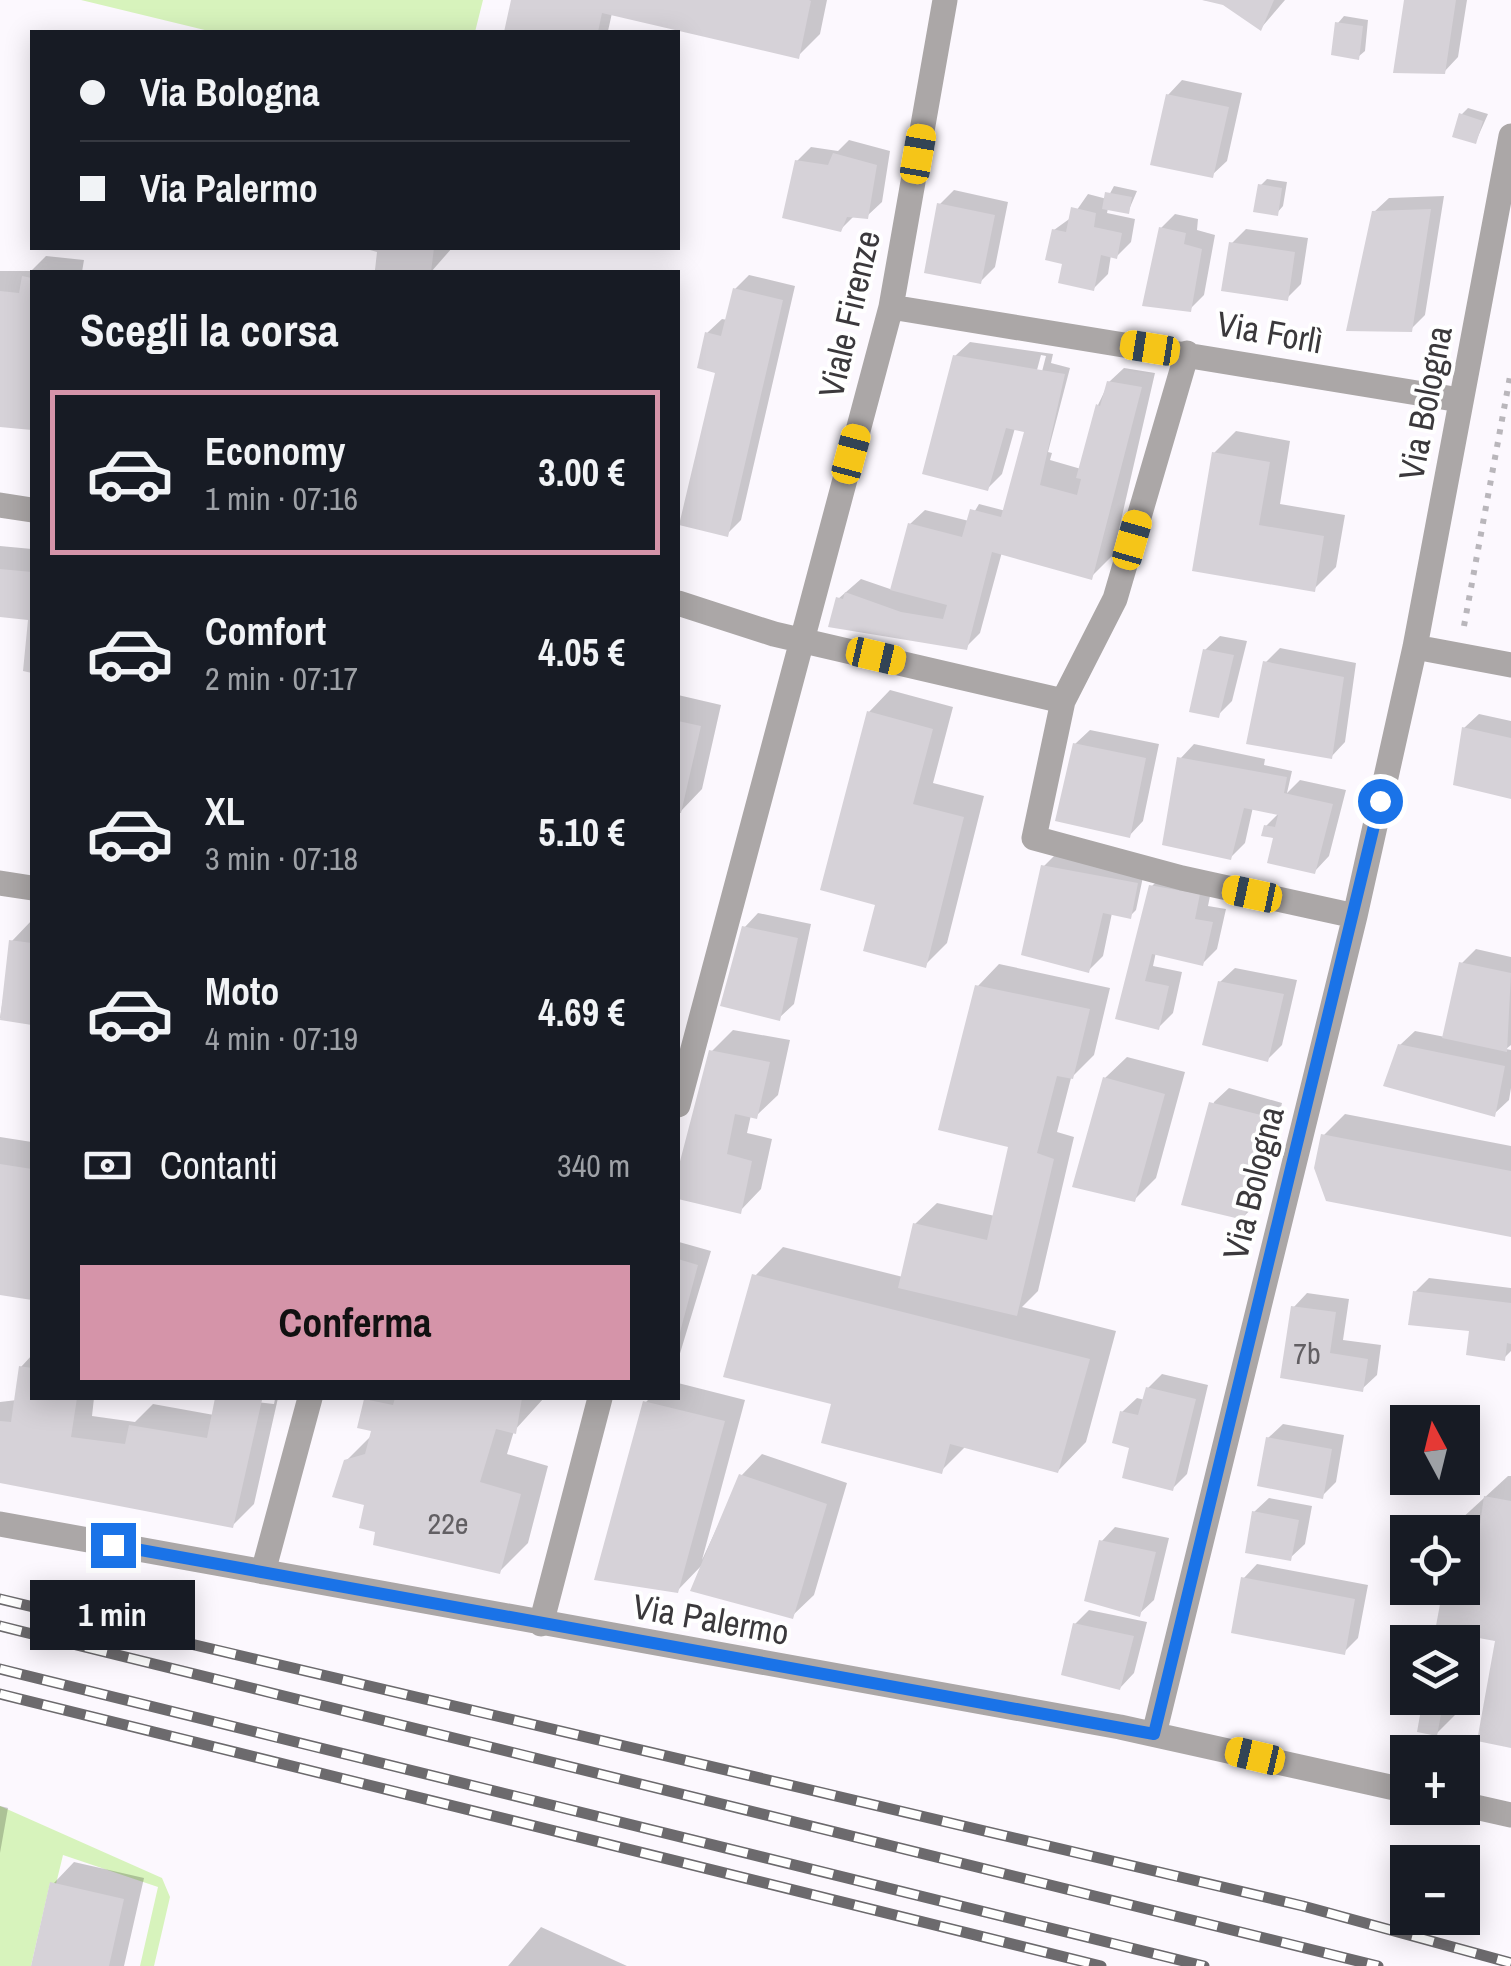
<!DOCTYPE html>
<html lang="it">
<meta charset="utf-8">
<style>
body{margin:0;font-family:"Archivo Narrow",sans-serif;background:#20242c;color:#f1f3f6;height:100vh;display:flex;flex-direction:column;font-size:38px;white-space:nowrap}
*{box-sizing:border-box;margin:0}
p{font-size:32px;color:#9ea1a6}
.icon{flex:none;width:55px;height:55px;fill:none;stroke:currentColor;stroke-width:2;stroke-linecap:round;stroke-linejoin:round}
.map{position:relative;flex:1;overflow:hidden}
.drawer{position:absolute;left:30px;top:270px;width:650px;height:1130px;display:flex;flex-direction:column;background:#171b24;border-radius:0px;box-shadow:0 5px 25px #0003}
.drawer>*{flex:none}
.guide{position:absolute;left:30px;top:30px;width:650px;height:220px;border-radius:0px;box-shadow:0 5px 25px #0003;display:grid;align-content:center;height:220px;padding:0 50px;background:#171b24}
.needle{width:65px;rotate:353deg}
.fabs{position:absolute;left:1390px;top:1405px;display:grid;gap:20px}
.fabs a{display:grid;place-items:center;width:90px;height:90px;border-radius:0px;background:#171b24;box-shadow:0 5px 25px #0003;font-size:50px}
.end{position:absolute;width:45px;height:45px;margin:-22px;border:12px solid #1a73e8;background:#fff;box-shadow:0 0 0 5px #fff}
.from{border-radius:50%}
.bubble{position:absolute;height:70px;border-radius:0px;background:#171b24;box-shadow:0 5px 25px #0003;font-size:32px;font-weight:800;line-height:70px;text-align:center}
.car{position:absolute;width:30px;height:60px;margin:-30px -15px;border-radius:12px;box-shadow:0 0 8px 2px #0007;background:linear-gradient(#f5c518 24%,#345 0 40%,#f5c518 0 76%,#345 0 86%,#f5c518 0)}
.guide b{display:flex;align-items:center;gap:35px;height:95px;font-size:38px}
.guide b+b{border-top:2px solid #363941}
.guide i{width:25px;height:25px;background:#f1f3f6}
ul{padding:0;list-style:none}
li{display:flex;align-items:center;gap:30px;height:165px;margin:0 20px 15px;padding:0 30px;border:5px solid transparent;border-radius:0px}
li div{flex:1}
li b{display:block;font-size:38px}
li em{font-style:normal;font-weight:800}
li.selected{border-color:#d594a9}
li>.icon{width:90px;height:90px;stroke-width:1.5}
h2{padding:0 50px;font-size:45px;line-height:120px}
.pay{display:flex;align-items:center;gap:25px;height:110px;padding:0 50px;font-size:38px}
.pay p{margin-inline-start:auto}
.action{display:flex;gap:20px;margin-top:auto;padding:20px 50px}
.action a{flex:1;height:115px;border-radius:0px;background:#d594a9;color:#111;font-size:40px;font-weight:800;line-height:115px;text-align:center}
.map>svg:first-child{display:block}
.green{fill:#d7f3bc}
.shadow{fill:#0003;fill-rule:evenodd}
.building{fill:#d6d2d8}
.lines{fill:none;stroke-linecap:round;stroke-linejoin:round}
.path{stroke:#b9b6bb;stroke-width:6;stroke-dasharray:5 8;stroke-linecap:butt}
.minor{stroke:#aba7a7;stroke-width:25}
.rail-casing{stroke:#6c6a6d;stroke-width:11}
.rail{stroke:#fff;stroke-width:8;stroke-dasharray:22;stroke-linecap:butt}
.route{stroke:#1a73e8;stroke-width:12}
.labels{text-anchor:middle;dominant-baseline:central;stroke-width:8;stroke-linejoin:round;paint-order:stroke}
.number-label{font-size:30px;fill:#625f63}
.street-label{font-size:35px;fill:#3b393c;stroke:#fff}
</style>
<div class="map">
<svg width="1511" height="1966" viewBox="0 0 1511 1966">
<rect width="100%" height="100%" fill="#fcf8fe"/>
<!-- green -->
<path class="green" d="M81,0H483L475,32H213Z
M0,1806L162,1878L170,1897L154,1966H140L158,1887L63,1855L56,1884L50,1883L31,1966H0Z"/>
<!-- shadow -->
<path class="shadow" d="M514,0H827L820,34L798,56L612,13L608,31L617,32H506Z
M1203,0H1285L1261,28L1224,3Z
M1406,0H1467L1458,57L1444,72Z
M1344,16L1368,20L1365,51L1358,57L1338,23Z
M1182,80L1242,93L1227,161L1212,175L1168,95Z
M1468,108L1488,114L1476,141L1461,115Z
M849,140L890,151L882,202L867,216L855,215L840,230L797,161L811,147L838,151Z
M1267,179L1287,182L1283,206L1277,213L1260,186Z
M1114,186L1137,191L1128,212L1108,208L1107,213L1135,219L1131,242L1117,256L1111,255L1108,274L1093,289L1064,262L1054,230L1072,217L1088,194L1107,199Z
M954,190L1008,202L995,267L980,282L940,204Z
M1444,196L1425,315L1411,329L1374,212L1389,198Z
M1175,214L1198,219L1197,230L1215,235L1204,295L1190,309L1161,228Z
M1246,229L1308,238L1301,284L1287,298L1232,243Z
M364,248H452L431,272L378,268L380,249Z
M46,256L84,260L82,272H32V427L0,424V271H31Z
M749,275L795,286L741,520L727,534L718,371L707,333L722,319L728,320L735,289Z
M970,342L1053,354L1051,363L1070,368L1048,452L1052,453L1050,460L1081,469L1098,405L1109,382L1124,368L1155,373L1113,555L1091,577L1002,552L980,633L966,647L838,599L861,579L893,590L910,524L925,510L969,521L979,504L1006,511L1027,431L1015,428L1002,474L988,488L955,356ZM1041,355L1046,356L1038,387L1033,385Z
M1236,431L1290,441L1280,504L1345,515L1336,567L1314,589L1194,569L1214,453Z
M0,546L32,549V670L26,669L31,618L0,615Z
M1220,636L1247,641L1232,701L1218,715L1205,650Z
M1280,648L1356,663L1345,742L1331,757L1265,663Z
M890,690L953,707L933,783L984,796L947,943L925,965L878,903L869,712Z
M678,695L721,705L702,789L681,811Z
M1479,714L1511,721V796L1464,728Z
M1090,730L1159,744L1143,821L1129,836L1075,744Z
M1194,744L1265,759L1264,765L1292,771L1287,793L1300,780L1346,790L1329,856L1315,871L1266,826L1279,813L1253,807L1245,843L1230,858L1180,759Z
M1058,852L1143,877L1136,910L1130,916L1112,913L1103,956L1089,970L1044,866Z
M1166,872L1213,881L1208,906L1226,909L1217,949L1203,963L1156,952L1153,966L1182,972L1173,1013L1159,1027L1134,949L1152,886Z
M758,913L811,924L794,1004L779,1018L744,928Z
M32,920V1023L0,1018L12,941Z
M1476,949L1511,957V1045L1506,1049L1511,1050V1088L1509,1100L1494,1114L1400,1045L1415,1031L1445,1037L1462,963Z
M999,964L1110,988L1094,1055L1071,1078L1057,1132L1074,1137L1038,1291L1022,1307L1116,1331L1086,1442L1058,1471L966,1446L941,1471L834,1402L755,1276L783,1247L903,1277L915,1224L937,1203L995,1216L1011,1145L978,986Z
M1235,968L1297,980L1282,1045L1268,1059L1220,982Z
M733,1030L790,1040L778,1095L756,1116L751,1115L747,1133L772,1139L761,1189L740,1211L678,1196V1179L712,1051Z
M1127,1057L1185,1072L1156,1178L1134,1200L1105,1078Z
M1229,1088L1282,1103L1258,1203L1243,1217L1185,1204L1214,1102Z
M1345,1114L1511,1146V1235L1323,1136Z
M0,1137L32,1142V1298L0,1292Z
M679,1242L711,1251L678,1360V1243Z
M1429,1278L1511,1288V1351L1504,1358L1472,1329L1415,1292Z
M1307,1293L1349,1299L1343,1340L1381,1345L1377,1375L1362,1389L1283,1376L1293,1308Z
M32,1355V1398H94L92,1416L135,1422L153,1404L214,1415L218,1398L274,1404L275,1399L260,1398H278L254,1504L232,1526L0,1481V1402L17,1400L21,1367Z
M1162,1374L1208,1385L1187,1474L1173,1488L1132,1446L1122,1412L1137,1398L1145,1400L1148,1388Z
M678,1383L745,1400L702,1560L741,1476L762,1454L847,1483L814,1595L792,1616L703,1564L678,1590L646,1402L650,1398H678Z
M369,1398H544L514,1431L507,1454L548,1466L528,1543L499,1572L378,1531L346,1461L372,1435Z
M1283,1424L1344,1435L1336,1482L1322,1496L1268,1438Z
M1508,1476H1511V1746L1498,1639L1473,1634L1462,1687V1642H1436L1446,1588H1462L1459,1521Z
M1269,1498L1312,1506L1305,1544L1290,1558L1254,1512Z
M1115,1527L1169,1538L1154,1600L1139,1614L1101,1542Z
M1257,1564L1368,1585L1358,1638L1344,1652L1243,1579Z
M1089,1610L1147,1622L1134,1673L1120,1688L1075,1624Z
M1426,1698H1460L1458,1712L1436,1734L1419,1730Z
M0,1806L8,1808L0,1853Z
M74,1862L144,1878L124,1966H34L53,1884Z
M541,1927L627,1966H508Z"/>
<!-- building -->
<path class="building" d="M511,0H809L811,1L799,59L602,13L598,32H504Z
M1202,0H1274L1261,31L1223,5Z
M1404,0H1456L1445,74L1393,73Z
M1335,22L1363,26L1359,60L1331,55Z
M1166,94L1229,107L1213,178L1150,165Z
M1459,113L1483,121L1476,144L1452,137Z
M833,153L877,165L868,219L847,217L841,232L782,218L795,160L828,165Z
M1258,184L1282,188L1278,216L1253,212Z
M1105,192L1132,197L1129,214L1102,209Z
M937,203L995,215L981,284L924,273Z
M1071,207L1096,213L1094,227L1122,233L1117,259L1101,255L1094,291L1058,283L1062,264L1045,260L1052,229L1066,232Z
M1431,209L1412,332L1346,331L1372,211Z
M1159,227L1186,233L1184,244L1202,249L1191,312L1142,306Z
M1229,242L1295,252L1288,301L1221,291Z
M363,248H434L431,272L375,270L377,252Z
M22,276L32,278V430L0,427V291L19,293Z
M733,288L783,300L728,537L679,525L715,373L697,368L705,332L721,336Z
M953,355L1065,374L1040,485L1077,495L1081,479L1076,478L1096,404L1100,406L1107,381L1142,387L1092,580L992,552L967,650L828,627L836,597L843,599L845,592L901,612L943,619L947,605L890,590L908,523L962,537L970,509L1001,517L1024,432L1006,428L988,491L922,474Z
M1212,452L1270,462L1259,525L1324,536L1315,592L1192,571Z
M0,569L32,572V673L23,671L28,620L0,617Z
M1203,649L1234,655L1219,718L1189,712Z
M1263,661L1344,677L1332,759L1246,744Z
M867,711L933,729L913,804L964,817L926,968L863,951L875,905L820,890Z
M678,721L701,726L681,813H678Z
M1462,727L1511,738V799L1453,785Z
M1073,743L1146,758L1130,838L1055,821Z
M1177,757L1287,777L1284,793L1333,804L1315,874L1267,863L1273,838L1261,836L1264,825L1275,827L1278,815L1244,808L1231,860L1162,845Z
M1041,865L1138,883L1131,919L1103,913L1089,973L1021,955Z
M1149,885L1200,894L1195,919L1213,922L1203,966L1152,954L1145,981L1169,986L1159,1030L1115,1019Z
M742,926L798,938L780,1021L720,1006Z
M9,940L32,943V1025L0,1020Z
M1459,962L1511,973L1507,1052L1442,1038Z
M1218,981L1284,994L1268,1062L1202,1045Z
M975,985L1090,1009L1073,1079L1057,1076L1037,1153L1054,1159L1017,1316L898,1288L913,1223L987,1240L1008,1147L938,1130Z
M1398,1044L1505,1066L1495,1117L1383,1086Z
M709,1050L770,1062L757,1119L735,1114L727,1154L752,1161L741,1214L678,1199V1169Z
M1103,1077L1165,1094L1135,1202L1072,1187Z
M1209,1102L1269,1117L1244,1220L1181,1205Z
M1321,1134L1511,1171V1237L1326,1201L1314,1168Z
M0,1164L32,1169V1300L0,1295Z
M678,1259L698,1265L679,1336H678Z
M752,1274L1090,1359L1058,1473L950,1444L942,1474L821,1443L831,1404L723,1377Z
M1413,1291L1511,1303V1344L1507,1343L1505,1361L1466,1355L1469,1331L1408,1325Z
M1291,1306L1336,1312L1330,1353L1368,1359L1363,1392L1280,1378Z
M19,1366L32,1368V1398H77L71,1437L125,1444L129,1425L207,1438L215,1398L262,1400L233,1528L0,1483V1421L11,1422Z
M1146,1387L1196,1399L1173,1491L1122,1478L1129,1448L1112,1443L1120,1411L1138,1415Z
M395,1398H522L516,1434L496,1429L480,1482L521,1494L500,1574L373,1545L375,1532L359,1528L364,1505L332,1497L344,1460L365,1454L371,1431L357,1428L364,1399L393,1405Z
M643,1401L725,1421L678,1593L594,1580Z
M1266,1437L1332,1449L1323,1499L1257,1486Z
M739,1474L827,1504L793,1619L690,1591Z
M1484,1496L1511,1501V1748L1477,1741L1495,1641L1457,1634L1455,1642H1433L1443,1588H1462V1532H1454L1457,1519L1480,1524Z
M1252,1511L1299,1520L1291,1561L1245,1553Z
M1099,1540L1156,1552L1140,1617L1084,1601Z
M1241,1577L1355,1599L1345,1655L1231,1633Z
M1073,1623L1134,1636L1120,1690L1061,1675Z
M1423,1698H1444L1437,1736L1417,1732Z
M50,1882L124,1899L109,1966H31Z"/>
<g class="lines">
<!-- path -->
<path class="path" d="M1464,626L1511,371"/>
<!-- minor -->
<path class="minor" d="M891,307L1460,400
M1187,353L1115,599L1063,701L1034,838L1182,878L1355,916
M0,505L32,510
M678,603L774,634L1063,701
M1415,647L1511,665
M0,883L32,888
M678,1105L891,307L945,0
M0,1524L1120,1727L1408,1791
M263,1572L310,1398
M541,1624L600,1398
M1154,1734L1355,916L1415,647L1511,136
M1462,1804L1511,1815"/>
<defs>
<path id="rail" d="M0,1599L1303,1906L1511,1963
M0,1626L1378,1966
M0,1669L1204,1966
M0,1694L1101,1966"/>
</defs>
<!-- rail casing -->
<use href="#rail" class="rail-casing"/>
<!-- rail -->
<use href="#rail" class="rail"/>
</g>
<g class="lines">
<!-- route -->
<path class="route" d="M113,1545L1154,1734L1380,801"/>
</g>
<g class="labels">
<!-- number labels -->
<g class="number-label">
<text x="1307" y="1353">7b</text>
<text x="448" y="1523">22e</text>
</g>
<!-- street labels -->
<g class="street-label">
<text transform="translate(849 314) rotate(-77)">Viale Firenze</text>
<text transform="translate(1270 332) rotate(10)">Via Forlì</text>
<text transform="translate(1425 403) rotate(-79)">Via Bologna</text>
<text transform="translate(1253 1183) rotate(-76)">Via Bologna</text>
<text transform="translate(711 1619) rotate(10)">Via Palermo</text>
</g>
</g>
</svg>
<div class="fabs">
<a><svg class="needle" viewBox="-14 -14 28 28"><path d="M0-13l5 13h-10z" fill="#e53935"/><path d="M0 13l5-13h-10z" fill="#9ea1a6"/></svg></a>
<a><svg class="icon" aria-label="locate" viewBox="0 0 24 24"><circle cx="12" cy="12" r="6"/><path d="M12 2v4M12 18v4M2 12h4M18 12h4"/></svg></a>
<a><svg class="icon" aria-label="layers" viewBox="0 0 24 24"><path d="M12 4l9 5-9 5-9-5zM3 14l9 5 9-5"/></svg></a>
<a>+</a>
<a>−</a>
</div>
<i class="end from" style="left:1380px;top:801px"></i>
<i class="end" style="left:113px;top:1545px"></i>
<div class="bubble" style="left:30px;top:1580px;width:165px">1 min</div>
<i class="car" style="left:918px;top:154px;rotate:10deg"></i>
<i class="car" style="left:1150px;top:348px;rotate:279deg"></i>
<i class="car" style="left:851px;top:454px;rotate:15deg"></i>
<i class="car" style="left:1132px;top:540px;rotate:16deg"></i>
<i class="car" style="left:876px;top:656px;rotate:103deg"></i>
<i class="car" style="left:1252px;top:894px;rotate:282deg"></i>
<i class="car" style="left:1255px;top:1756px;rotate:283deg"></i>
<div class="guide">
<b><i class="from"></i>Via Bologna</b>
<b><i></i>Via Palermo</b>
</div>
<section class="drawer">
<h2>Scegli la corsa</h2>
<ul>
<li class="selected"><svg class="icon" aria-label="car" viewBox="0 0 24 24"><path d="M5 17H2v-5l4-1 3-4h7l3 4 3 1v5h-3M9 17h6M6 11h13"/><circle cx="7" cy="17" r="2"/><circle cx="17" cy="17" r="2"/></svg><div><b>Economy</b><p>1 min · 07:16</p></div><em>3.00 €</em></li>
<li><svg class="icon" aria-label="car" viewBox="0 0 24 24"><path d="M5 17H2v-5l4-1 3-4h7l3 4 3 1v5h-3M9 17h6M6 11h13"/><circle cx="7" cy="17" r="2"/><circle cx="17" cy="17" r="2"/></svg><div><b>Comfort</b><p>2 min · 07:17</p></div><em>4.05 €</em></li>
<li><svg class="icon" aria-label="car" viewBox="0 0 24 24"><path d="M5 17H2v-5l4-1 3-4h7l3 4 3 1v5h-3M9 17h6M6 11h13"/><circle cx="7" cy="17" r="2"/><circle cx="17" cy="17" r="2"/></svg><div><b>XL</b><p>3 min · 07:18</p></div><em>5.10 €</em></li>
<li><svg class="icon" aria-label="car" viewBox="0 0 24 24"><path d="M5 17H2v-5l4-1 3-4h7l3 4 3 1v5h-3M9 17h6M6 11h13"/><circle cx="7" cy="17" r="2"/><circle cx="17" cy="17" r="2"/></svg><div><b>Moto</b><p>4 min · 07:19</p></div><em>4.69 €</em></li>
</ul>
<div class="pay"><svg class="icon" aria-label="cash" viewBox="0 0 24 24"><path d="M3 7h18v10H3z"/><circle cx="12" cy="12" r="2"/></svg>Contanti<p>340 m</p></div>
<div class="action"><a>Conferma</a></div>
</section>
</div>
